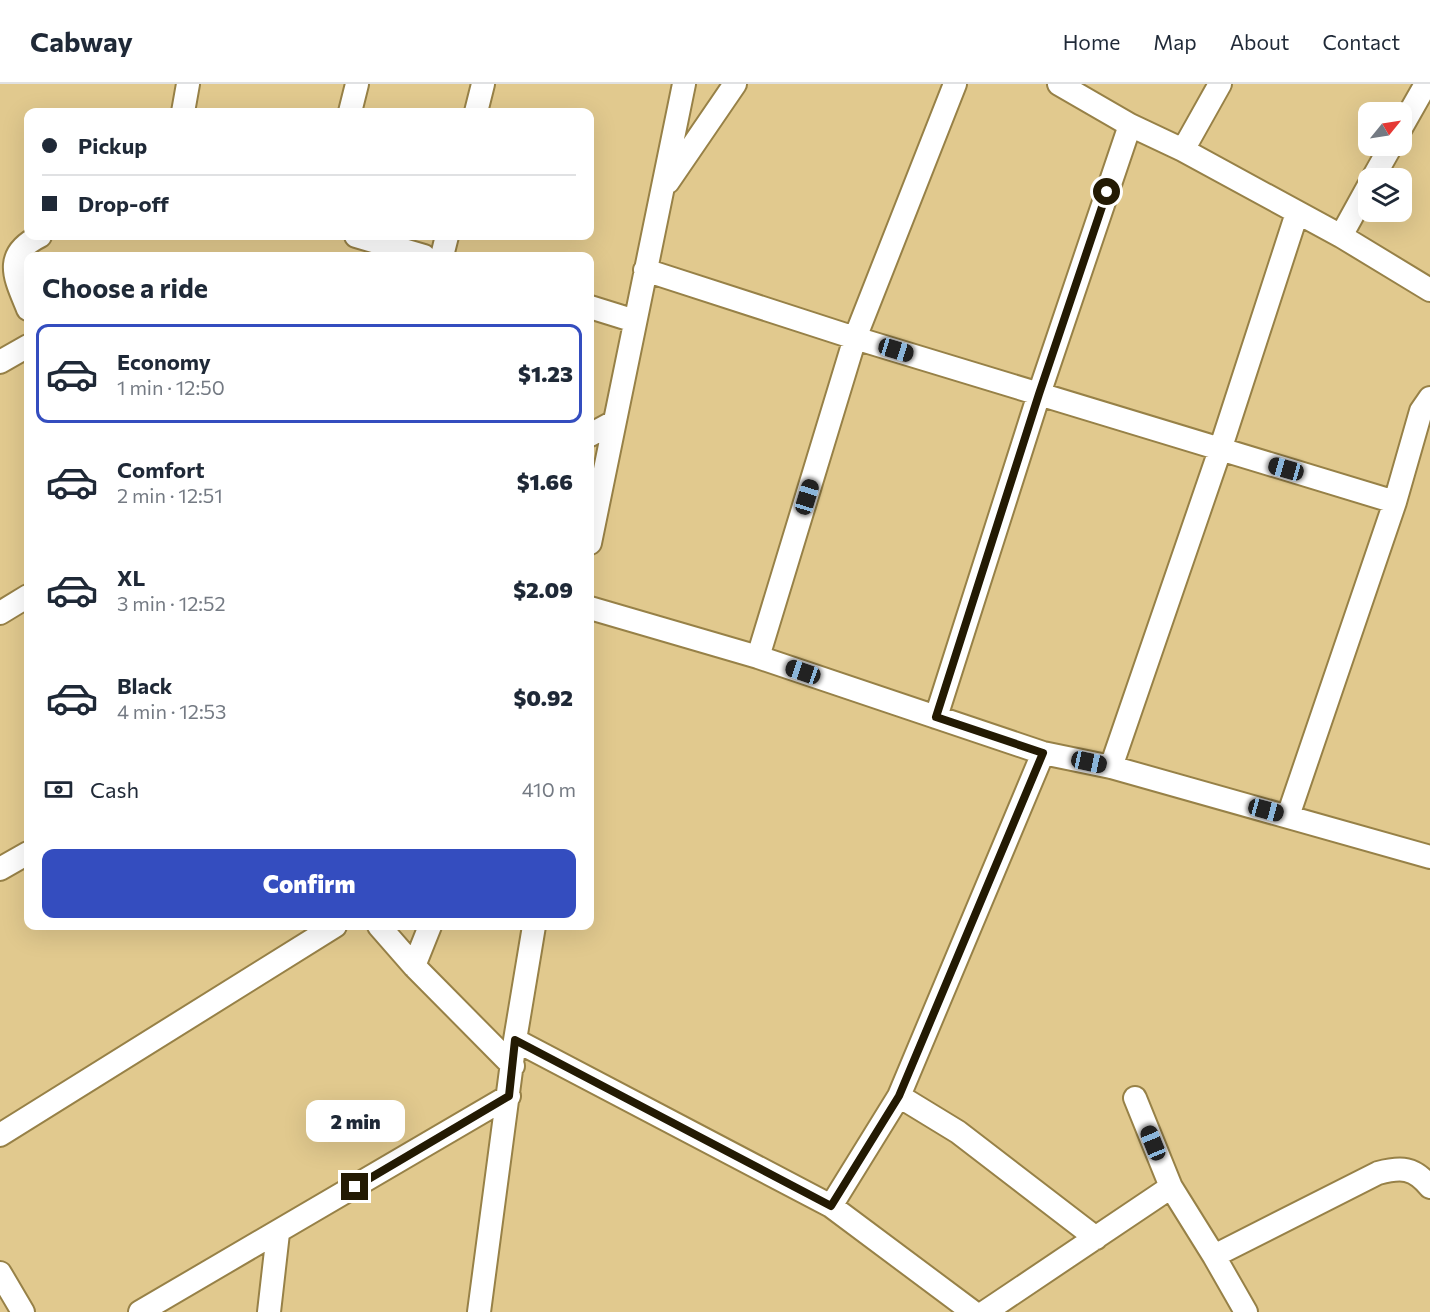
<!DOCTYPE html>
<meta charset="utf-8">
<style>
body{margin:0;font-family:Commissioner,sans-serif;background:#f2f2f3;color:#1f2937;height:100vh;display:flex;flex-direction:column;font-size:22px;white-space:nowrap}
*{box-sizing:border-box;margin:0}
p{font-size:20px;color:#747a83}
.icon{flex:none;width:33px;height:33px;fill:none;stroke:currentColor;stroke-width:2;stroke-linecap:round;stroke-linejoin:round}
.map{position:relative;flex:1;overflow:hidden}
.side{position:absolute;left:24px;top:168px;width:570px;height:678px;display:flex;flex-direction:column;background:#fff;border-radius:12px;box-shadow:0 6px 24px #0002}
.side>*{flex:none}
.hud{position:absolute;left:24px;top:24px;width:570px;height:132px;border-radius:12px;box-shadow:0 6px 24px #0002;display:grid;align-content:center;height:132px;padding:0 18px;background:#fff}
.needle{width:39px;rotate:60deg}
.tools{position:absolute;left:1358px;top:18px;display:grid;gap:12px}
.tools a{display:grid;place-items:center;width:54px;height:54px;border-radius:12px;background:#fff;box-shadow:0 6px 24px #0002;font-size:30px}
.end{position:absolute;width:27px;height:27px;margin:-14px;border:8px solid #231a03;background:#fff;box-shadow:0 0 0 3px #fff}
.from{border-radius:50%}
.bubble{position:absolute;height:42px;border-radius:12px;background:#fff;box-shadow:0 6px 24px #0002;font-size:20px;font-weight:800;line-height:42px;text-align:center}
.car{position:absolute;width:18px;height:36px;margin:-18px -9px;border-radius:8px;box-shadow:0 0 4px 2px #0007;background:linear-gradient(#222 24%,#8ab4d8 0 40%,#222 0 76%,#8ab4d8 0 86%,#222 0)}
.hud b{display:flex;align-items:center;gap:21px;height:57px;font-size:22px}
.hud b+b{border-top:2px solid #e0e1e3}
.hud i{width:15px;height:15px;background:#1f2937}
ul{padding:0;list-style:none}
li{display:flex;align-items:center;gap:18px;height:99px;margin:0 12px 9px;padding:0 6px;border:3px solid transparent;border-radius:12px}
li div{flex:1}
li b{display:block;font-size:22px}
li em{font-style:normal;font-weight:800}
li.active{border-color:#344dbf}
li>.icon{width:54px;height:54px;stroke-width:1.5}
h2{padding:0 18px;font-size:27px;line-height:72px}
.pay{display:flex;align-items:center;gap:15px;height:66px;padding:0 18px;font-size:22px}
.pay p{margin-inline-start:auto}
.button{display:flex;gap:12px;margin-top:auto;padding:12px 18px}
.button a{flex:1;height:69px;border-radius:12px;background:#344dbf;color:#fff;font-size:24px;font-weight:800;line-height:69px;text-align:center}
header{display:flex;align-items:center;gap:36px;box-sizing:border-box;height:84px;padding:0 30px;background:#fff;border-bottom:2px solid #e0e1e3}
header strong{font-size:28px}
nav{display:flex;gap:33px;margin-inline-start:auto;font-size:21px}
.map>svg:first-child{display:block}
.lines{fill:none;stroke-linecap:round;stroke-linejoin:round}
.minor-casing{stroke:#978147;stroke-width:26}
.minor{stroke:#fff;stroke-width:22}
.route{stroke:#231a03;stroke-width:8}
</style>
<header>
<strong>Cabway</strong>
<nav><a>Home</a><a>Map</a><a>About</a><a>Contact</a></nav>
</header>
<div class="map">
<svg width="1430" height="1228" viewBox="0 0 1430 1228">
<rect width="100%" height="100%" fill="#e1c98e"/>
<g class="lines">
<defs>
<path id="minor" d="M1059,0L1130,41L1183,66L1341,152L1430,206
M183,28L188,0
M350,28L357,0
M476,28L483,0
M1401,44L1426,0
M1183,66L1220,0
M1373,94L1391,62
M668,98L735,0
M356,152L424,172
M1341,152L1368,103
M442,172L447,152
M645,186L855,254L1395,418
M590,223L635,237
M28,225C15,193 2,171 40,152
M0,278L28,262
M590,351L614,338
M590,459L684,0
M590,524L758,573L1043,669L1111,683L1430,773
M0,529L28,512
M758,573L855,254L955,0
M936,633L1039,310L1130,41
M1111,683L1220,366L1297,129
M1288,732L1395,418L1421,327L1430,314
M0,785L28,769
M379,842L414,882L513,982
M414,882L430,842
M515,956L831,1122L973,1228
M899,1012L958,1048L1096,1154
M1135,1014L1171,1103L1214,1172L1246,1228
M0,1051L335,842
M831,1122L899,1012L1043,669
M1214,1172L1378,1089C1401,1083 1414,1083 1430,1103
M0,1189L23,1228
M140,1228L509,1012
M269,1228L278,1149
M479,1228L515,956L534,842
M985,1228L1171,1103"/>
</defs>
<!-- minor casing -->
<use href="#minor" class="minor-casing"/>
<!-- minor -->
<use href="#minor" class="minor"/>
</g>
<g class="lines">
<!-- route -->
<path class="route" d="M355,1103L509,1012L515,956L831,1122L899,1012L1043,669L936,633L1039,310L1107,108"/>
</g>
</svg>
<div class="tools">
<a><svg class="needle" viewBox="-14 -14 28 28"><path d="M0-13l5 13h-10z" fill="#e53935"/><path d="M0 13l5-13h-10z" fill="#747a83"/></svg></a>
<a><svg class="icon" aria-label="layers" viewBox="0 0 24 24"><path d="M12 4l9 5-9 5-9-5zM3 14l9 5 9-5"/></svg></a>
</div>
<i class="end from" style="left:1107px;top:108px"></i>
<i class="end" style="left:355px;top:1103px"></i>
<div class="bubble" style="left:306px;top:1016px;width:99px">2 min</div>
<i class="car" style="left:896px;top:266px;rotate:107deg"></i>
<i class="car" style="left:1286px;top:385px;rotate:286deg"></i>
<i class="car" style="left:807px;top:413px;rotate:17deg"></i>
<i class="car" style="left:803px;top:588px;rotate:289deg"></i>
<i class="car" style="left:1089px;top:678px;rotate:102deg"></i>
<i class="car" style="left:1266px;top:726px;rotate:105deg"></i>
<i class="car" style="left:1153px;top:1059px;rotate:338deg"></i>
<div class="hud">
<b><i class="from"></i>Pickup</b>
<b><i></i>Drop-off</b>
</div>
<section class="side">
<h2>Choose a ride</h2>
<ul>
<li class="active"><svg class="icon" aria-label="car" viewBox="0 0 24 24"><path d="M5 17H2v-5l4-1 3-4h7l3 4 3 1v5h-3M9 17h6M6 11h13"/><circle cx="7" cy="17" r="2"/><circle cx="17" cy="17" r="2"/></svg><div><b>Economy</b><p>1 min · 12:50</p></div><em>$1.23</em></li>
<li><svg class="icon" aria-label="car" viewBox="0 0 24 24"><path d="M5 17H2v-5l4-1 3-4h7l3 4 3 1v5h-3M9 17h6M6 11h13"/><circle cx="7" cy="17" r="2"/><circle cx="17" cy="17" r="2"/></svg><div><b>Comfort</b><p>2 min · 12:51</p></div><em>$1.66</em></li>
<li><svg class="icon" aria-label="car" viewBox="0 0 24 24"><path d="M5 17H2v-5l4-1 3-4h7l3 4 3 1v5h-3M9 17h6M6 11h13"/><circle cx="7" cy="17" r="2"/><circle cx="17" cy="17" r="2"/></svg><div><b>XL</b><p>3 min · 12:52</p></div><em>$2.09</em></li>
<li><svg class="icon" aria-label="car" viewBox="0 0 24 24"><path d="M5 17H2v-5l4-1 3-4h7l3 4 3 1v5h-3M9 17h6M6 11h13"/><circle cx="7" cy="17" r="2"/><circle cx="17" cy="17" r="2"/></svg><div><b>Black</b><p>4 min · 12:53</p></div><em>$0.92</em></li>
</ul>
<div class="pay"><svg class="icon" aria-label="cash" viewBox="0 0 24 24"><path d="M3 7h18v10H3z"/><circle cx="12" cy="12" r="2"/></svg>Cash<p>410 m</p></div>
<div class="button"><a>Confirm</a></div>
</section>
</div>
